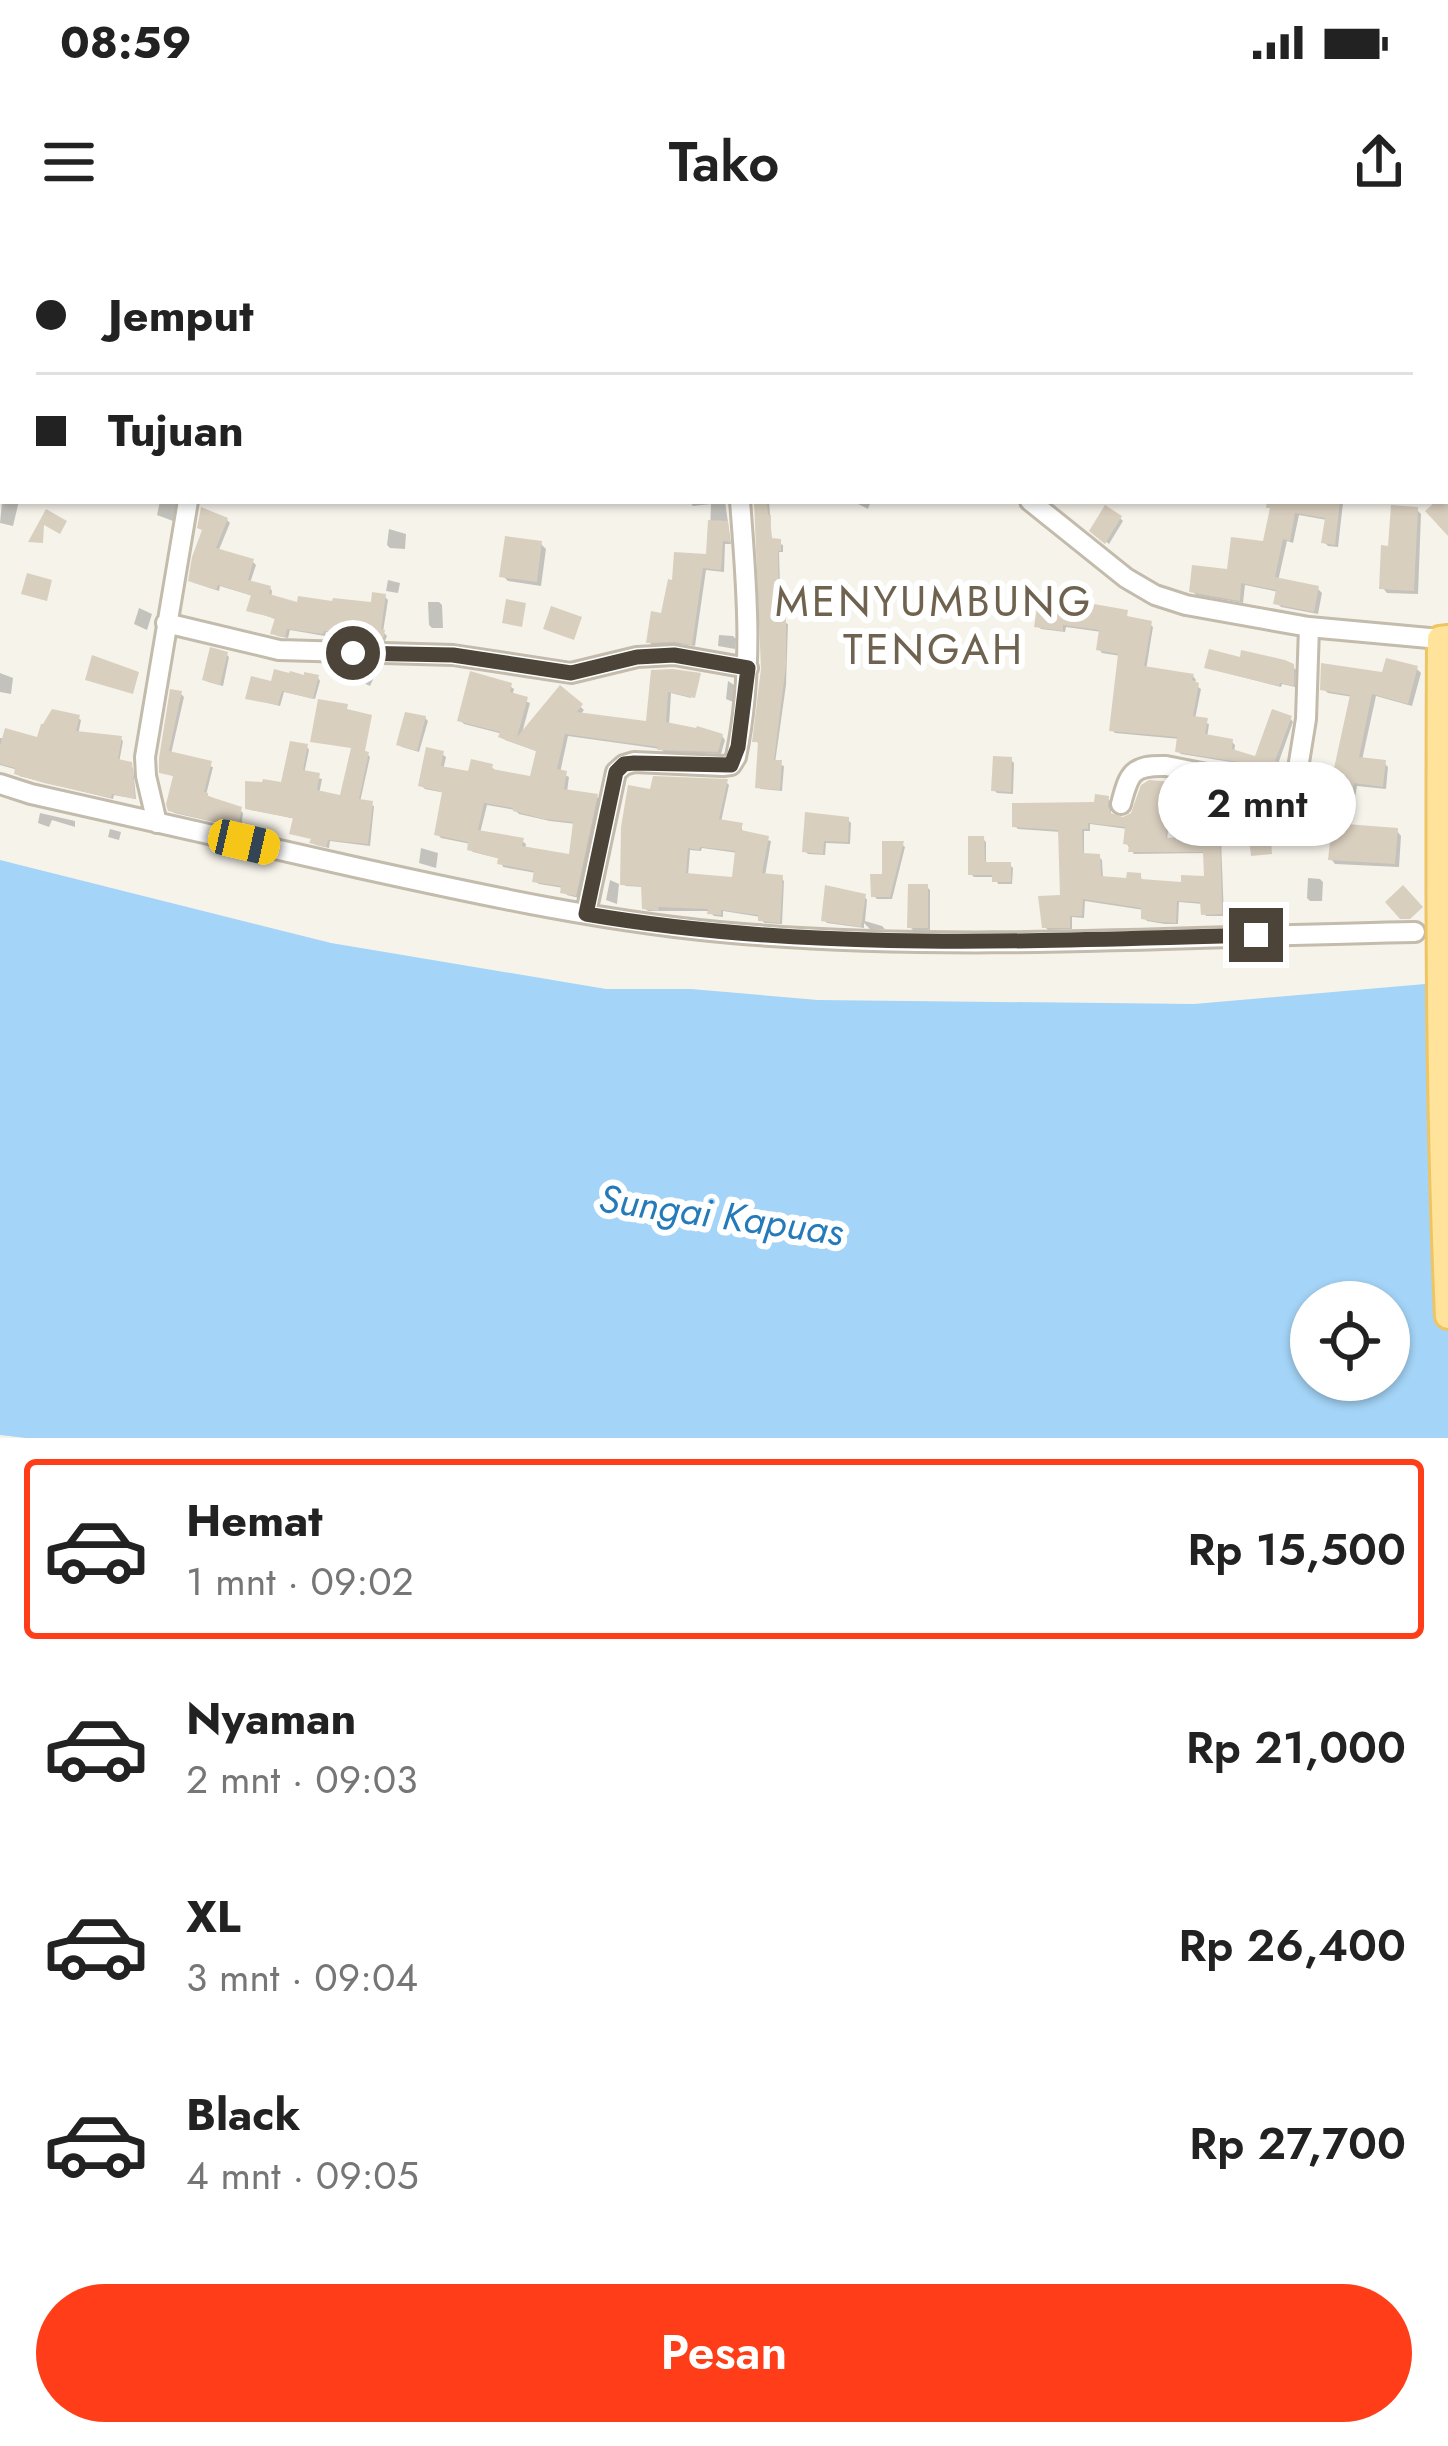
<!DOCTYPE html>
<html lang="id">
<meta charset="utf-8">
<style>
body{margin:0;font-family:Jost,sans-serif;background:#f2f2f2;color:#222;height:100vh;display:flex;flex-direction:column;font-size:45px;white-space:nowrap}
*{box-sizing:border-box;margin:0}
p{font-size:39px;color:#767676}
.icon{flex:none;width:66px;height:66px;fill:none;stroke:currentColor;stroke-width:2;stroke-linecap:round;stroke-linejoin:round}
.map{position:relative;height:1198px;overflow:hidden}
.side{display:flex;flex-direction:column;background:#fff;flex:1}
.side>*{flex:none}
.top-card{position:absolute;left:0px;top:0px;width:1449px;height:264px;box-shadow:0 3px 9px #0004;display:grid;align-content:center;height:264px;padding:0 36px;background:#fff}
.fabs{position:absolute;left:1290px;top:1041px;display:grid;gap:24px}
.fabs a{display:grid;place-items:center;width:120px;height:120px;border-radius:50%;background:#fff;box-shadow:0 3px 9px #0004;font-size:60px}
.end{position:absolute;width:54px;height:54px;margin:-27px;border:15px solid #4c4438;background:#fff;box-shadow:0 0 0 6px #fff}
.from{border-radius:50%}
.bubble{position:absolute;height:84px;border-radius:42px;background:#fff;box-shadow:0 3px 9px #0004;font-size:39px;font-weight:600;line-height:84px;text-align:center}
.car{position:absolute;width:36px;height:72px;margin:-36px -18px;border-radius:15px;box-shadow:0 0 9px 3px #0007;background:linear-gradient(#f5c518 24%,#345 0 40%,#f5c518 0 76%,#345 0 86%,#f5c518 0)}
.top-card b{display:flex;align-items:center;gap:42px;height:114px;font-size:45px}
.top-card b+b{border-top:3px solid #e0e0e0}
.top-card i{width:30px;height:30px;background:#222}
ul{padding:21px 0 0;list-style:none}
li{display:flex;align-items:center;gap:36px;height:180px;margin:0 24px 18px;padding:0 12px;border:6px solid transparent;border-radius:12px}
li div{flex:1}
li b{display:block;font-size:45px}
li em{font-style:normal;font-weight:600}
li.current{border-color:#ff3e19}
li>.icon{width:108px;height:108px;stroke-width:1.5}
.cta{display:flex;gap:24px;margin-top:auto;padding:24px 36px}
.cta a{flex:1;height:138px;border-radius:72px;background:#ff3e19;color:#fff;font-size:48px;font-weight:600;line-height:138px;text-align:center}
.status{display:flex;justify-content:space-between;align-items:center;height:84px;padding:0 60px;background:#fff;direction:ltr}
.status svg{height:33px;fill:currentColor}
header{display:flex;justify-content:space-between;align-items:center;height:156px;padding:0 36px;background:#fff;font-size:54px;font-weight:600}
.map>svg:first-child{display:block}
.water{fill:#a4d4f7;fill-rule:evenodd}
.shadow{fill:#0003;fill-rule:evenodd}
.building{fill:#d9cfbf;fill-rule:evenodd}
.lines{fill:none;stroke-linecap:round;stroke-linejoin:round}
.minor-casing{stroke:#c3bbac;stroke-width:24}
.major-casing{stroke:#eec562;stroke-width:30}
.minor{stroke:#fff;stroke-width:18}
.major{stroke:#ffe39b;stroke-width:24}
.route{stroke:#4c4438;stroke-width:15}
.labels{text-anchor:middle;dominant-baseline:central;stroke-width:12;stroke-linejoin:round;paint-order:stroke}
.water-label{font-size:39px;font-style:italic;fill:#257ab9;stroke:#fff}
.quarter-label{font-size:42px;letter-spacing:3px;fill:#6f624e;stroke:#fff}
</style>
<div class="status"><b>08:59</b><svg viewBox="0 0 49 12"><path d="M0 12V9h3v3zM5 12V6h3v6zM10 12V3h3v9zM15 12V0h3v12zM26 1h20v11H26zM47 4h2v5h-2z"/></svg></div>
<header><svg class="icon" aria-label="menu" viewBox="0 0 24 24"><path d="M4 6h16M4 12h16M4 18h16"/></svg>Tako<svg class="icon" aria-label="share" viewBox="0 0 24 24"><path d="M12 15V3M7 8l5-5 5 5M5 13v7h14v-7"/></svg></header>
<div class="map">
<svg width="1448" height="1198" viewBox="0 0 1448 1198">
<rect width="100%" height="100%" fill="#f6f3eb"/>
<!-- water -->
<path class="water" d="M0,620L331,703L606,749H691L818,760L1194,764L1448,742V1198H26L0,1195ZM1311,1062H1389V1140H1311Z"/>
<!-- shadow -->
<path class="shadow" d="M310,0H348V3H310Z
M0,90H3V127H0Z
M0,203L3,204V236L0,235Z
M3,252V261H19L13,286L0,283Z
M160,261H177L173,281L157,275Z
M689,261H725L731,304H725L724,332L706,330L695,406L679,404L652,405L649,402L664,376L709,317L711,264L693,266Z
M757,261H769L772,301L783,305V312H779L781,381L788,384L786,445L775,523L784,526L782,551L761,549L758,547V503L755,501L764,429Z
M852,261H871L868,269Z
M1271,261H1341L1343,263L1338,307L1328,306L1324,302L1327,280L1299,275L1293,303L1287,301L1278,341L1318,349L1322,353L1318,374L1281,367L1277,363L1279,352L1245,345L1243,363L1196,355L1192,351L1230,332L1265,304Z
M1417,270L1421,274L1418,354L1387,353L1383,348L1390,309Z
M1120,278L1123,281L1109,304L1093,291Z
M227,280L230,283L218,312L253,322L256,325L250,343L270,348L272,351L271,358L299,366L373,365L385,357L388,360L383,392L387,396L385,401L353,400L349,396L326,392L325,396L290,390L288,398L277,396L274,393L278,380L250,370L253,356L220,346L219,351L195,343Z
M389,289L406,294L405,309L390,308L387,305Z
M541,304L546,309L541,346L508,341L503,336Z
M388,340L400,343L398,353L386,351Z
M428,362H439L442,365L443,388H432L429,385Z
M1087,362L1092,367L1126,373L1129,380L1150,384L1153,387L1146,430L1193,436L1196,440L1194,444L1201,449L1195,479L1209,484L1207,498L1232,502L1235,505L1234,513L1257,519L1290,478L1293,482L1278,524L1287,529L1285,537L1258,532L1255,526L1181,514L1178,511L1180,499L1115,493L1112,490L1121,416L1102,413L1099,409L1102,392L1066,387L1065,392L1041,389L1038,386Z
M139,368L152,374L147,390L134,384Z
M719,395L733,396L736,399L735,409L718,406Z
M226,414L229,417L223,446L208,442L205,439Z
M1242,420L1293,427L1296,430L1295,447L1282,444L1281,447L1207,428Z
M346,428L375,429L377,431L370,446L348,436Z
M1417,429L1421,433L1412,466L1376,456L1362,520L1384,523L1388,527L1386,549L1357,546L1354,564L1328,559L1326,563L1312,559L1308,555L1333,546L1353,457L1328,453L1323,449Z
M0,433L13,438L11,454L0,452Z
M654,433L697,436L691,458L671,453L669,485L722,496L725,500L721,514L664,512L661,509L568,496L560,533L569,537L567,552L596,556L600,560L579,658L567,655L564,648L539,644L535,641L536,633L503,627L501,619L473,612L470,609L471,604L441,598L437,594L445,553L425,549L421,545L442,514L446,517L443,530L470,534L491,527L495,530L533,539L539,512L505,500L503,494L464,484L460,480L510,446L514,449L512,456L530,463L521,497L560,449L584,470L580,475L648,485ZM487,565L515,570L519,574L550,581L576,584L571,617L525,610L526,604L522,601L480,593Z
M318,438L320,441L315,459L284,452L280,466L248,458L273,445Z
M728,441L734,445L733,462L726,459Z
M181,454L184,457L171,514L213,527L206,555L240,570L243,573L241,588L174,573L171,569L176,537L162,532Z
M78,478L81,480L78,495L120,498L123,501L119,523L133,528L136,559L114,555L113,559L19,536L18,530L0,525V498L39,501Z
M425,478L428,481L419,512L402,507L399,504Z
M307,507L309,510L304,534L322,539L319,554L343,558L367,514L370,517L360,562L374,566L370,606L330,601L329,608L316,605L313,603L325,605L296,579L251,570L248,567L283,546Z
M1011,520L1014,523L1013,554L997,553L994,550Z
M726,542L729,545L721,582L741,586L743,593L771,601L765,636L781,638L784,641L782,684L764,683L761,677L723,671V677L714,676L709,671H648L645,668L644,647L626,646L623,643L653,552ZM702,608L738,613L734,640L688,636L690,610L701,611Z
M1174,544L1177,554H1171L1167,601L1219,597L1221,600L1224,676H1206L1204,673L1203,664L1179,662L1178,684H1165L1147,681L1144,678V670L1085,661L1084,678L1072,677V689L1048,690L1045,687L1063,658L1061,592L1018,589L1015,586L1097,565L1108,559L1111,562V576L1124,580ZM1090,584L1128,589L1126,603L1134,614L1206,613L1208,640L1184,646L1143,642L1140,635L1129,642L1103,639L1102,620L1099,617L1084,616V591H1090Z
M1227,555L1247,559L1250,562L1249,569L1229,565L1226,562Z
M40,573L75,581V587L52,580L49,587L38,583Z
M848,580L851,583L850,604L826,603L825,615L808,614L805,611Z
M110,589L121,592L119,600L108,597Z
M1397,591L1401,596L1399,627L1335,624L1331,619Z
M983,599L986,602V625H1010L1013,628L1012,644H998L995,637H974L971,634Z
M902,604L905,607L892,659H877L874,656Z
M421,608L438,613L436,628L419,623Z
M1308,638L1320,639L1323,642L1322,661H1310L1307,658Z
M610,640L619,644L617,664L606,660Z
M927,647L930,650V690H913L910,687Z
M865,657L867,660L865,681L882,686L885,689H870L864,683V688L827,683L824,680Z"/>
<!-- building -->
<path class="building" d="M754,261H767L768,275H771V298L781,299V311H778L779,378H786V425L774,520H782L780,550L755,548L758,502H752L761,429Z
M1267,261H1340L1335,305L1321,303L1325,278L1295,273L1290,301L1283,299L1275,337L1319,346L1314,372L1273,364L1276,350L1241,343L1240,361L1189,352L1192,325L1227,329L1231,297L1263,301L1270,268H1266Z
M1436,261H1448V296L1425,271Z
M1105,265L1122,276L1105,304L1089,291Z
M1391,265L1418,267L1414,351L1379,349L1381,305L1388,306Z
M201,267L228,278L216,308L254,319L248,340L271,346L269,354L297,362L298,356L332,361L333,358L371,362L372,352L386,354L381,389L385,390L383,399L347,398V395L324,391L323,394L287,389L285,397L270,394L275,378L246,371L251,355L218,345L216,350L188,341L192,317L202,290L197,288Z
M46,269L67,281L60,294L44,285L43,303L28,302Z
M708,280L728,281L730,302L723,301L721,330L703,328L692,405L674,402L646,403L651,371L661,373L668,339L672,340L674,312L706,314Z
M505,296L542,301L537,342L499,337Z
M27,333L52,340L47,361L21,354Z
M1072,357L1089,360L1088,363L1128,370L1127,376L1152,381L1144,426L1194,434L1192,440L1199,443L1193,476L1208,478L1205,494L1233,499L1232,509L1255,516L1272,469L1292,476L1275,521L1285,523L1283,535L1252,529V524L1175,512L1177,497L1109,491L1118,414L1096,410L1099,390L1063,385V391L1034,387L1038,361L1071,366Z
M506,359L526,363L522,387L502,383Z
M551,366L582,377L574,400L543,389Z
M210,407L228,412L220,445L202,440Z
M1209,409L1240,417L1241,410L1285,420L1294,424V446L1280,443L1279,446L1204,428Z
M92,415L139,432L133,454L85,440Z
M1386,418L1418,426L1408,464L1372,454L1359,517L1386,520L1383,547L1354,543L1350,562L1324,557L1322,562L1305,556L1311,535L1331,542L1350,455L1320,450L1321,423L1382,432Z
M274,429L289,433L290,431L304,435V432L319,435L313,459L282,451L278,465L245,459L251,436L271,441Z
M673,429L701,433L695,458L668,452L666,482L696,488L697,486L723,494L718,512L657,510L658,507L565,494L557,529L567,531L564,549L598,554L576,656L560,653L561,646L532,642L534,631L497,624L498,618L467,610L468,602L434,595L442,552L418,546L426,507L444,511L441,526L468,531L471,519L493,524L492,529L530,536L536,511L498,497L500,492L457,481L470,431L512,443L510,452L528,457L517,497L560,445L583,464L577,472L646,481L651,430ZM484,563L513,568V571L544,579L573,582L569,614L522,606L524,598L478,590Z
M170,449L182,451L169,511L212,521L204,552L208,553V556L242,567L238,587L168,571L166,564L173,536L159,533V518Z
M318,459L348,464L347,469L372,475L365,511L369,512L359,559L373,561L368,604L328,600L326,607L309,603L311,599L289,594L293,578L245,569V541L262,542L263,539L281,542L290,501L308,504L303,530L320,533L317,550L340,555L351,508L310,502Z
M52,469L80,475L76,491L122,496L118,519L132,522L135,559L112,554L111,558L44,543L14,534L15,528L0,524V506L5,488L37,497L41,484H43Z
M405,472L426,476L417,511L396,505Z
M993,516L1012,517L1011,552L991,551Z
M653,536L728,539L719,579L743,583L741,590L769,596L762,633L783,635L780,683L758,681V675L721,670V675L707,674L708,669L658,667L659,671L642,669L641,646L620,645L621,587L628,545L650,549ZM700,607L735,611L732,637L686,633L688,608L699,610Z
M1149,540L1176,542L1175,552H1169L1166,598L1220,594L1222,674L1201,675L1200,662L1177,661L1176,683L1160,682L1141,679V668L1083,659L1082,676H1070V688H1042L1038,656L1060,655L1058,590L1012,587V563L1094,562L1095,554L1109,556L1108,566L1111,573L1123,577L1131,573L1141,545ZM1088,583L1125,587L1123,604L1129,605L1128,612H1203L1204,636L1181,635V642L1141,639V633L1127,632L1126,638L1101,636L1100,614L1083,613L1082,589H1088Z
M805,572L849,577L848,602L824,601L823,614L802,612Z
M1332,583L1398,588L1395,624L1328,620Z
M1270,586L1272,614L1251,616L1248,588Z
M968,596H984L985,622H1011V642H992V635H968Z
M882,601H904L890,657H871L870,634H882Z
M908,644H928V688H907Z
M825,645L866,654L861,687L821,681Z
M1403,645L1423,667L1410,679H1400L1385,662Z"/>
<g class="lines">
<defs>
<path id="minor" d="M638,0L645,3
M95,3L97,0
M435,3L451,0
M995,3L997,0
M0,48L3,47
M1030,261L1126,338L1155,355L1186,365L1309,387L1440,399
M166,383L279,410L453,415L571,433L637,417L674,415L748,428
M0,544L31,554C141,579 250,604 359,628C486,656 614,684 743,694C966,712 1191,696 1415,692
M1121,564C1129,533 1132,525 1166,526L1282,549L1291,550L1295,547L1306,479L1309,387
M157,583L146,536L145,517L188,261
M586,673L616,532L624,525L634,522L723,526L731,525L736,517C754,429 747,349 740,261"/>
<path id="major" d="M1448,398L1440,399C1439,625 1438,850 1448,1076"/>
</defs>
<!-- minor casing -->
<use href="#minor" class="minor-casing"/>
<!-- major casing -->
<use href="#major" class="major-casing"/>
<!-- minor -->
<use href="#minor" class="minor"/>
<!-- major -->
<use href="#major" class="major"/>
</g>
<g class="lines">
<!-- route -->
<path class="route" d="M353,413L453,415L571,433L637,417L674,415L748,428L738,507L731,525L634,523L624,524L616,532L586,674C807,712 1032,701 1256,695"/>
</g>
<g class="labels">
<!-- water labels -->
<g class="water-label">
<text transform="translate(721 975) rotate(8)">Sungai Kapuas</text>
</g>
<!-- quarter labels -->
<g class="quarter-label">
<text x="934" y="361">MENYUMBUNG<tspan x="934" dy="48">TENGAH</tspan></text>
</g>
</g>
</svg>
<div class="fabs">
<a><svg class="icon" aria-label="locate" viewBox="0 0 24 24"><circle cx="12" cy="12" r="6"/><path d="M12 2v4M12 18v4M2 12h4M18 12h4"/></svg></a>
</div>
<i class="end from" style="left:353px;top:413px"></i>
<i class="end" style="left:1256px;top:695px"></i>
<div class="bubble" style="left:1158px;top:522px;width:198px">2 mnt</div>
<i class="car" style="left:244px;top:602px;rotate:103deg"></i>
<div class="top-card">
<b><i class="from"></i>Jemput</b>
<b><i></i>Tujuan</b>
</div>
</div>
<section class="side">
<ul>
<li class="current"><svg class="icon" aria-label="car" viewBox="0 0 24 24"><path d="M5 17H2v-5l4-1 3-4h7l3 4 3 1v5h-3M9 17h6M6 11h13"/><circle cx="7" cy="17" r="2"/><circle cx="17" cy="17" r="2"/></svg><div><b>Hemat</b><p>1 mnt · 09:02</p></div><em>Rp 15,500</em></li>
<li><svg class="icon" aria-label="car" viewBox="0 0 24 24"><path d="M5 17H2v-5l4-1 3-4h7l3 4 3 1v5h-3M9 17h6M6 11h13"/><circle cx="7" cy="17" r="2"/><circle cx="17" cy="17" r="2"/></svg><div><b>Nyaman</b><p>2 mnt · 09:03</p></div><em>Rp 21,000</em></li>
<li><svg class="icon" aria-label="car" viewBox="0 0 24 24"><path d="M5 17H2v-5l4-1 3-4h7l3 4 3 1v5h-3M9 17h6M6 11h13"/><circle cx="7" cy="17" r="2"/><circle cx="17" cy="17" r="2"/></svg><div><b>XL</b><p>3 mnt · 09:04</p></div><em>Rp 26,400</em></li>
<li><svg class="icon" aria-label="car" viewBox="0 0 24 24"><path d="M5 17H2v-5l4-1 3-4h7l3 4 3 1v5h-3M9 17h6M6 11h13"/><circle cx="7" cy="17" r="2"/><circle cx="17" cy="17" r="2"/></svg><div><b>Black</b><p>4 mnt · 09:05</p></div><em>Rp 27,700</em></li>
</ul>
<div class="cta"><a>Pesan</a></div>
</section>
